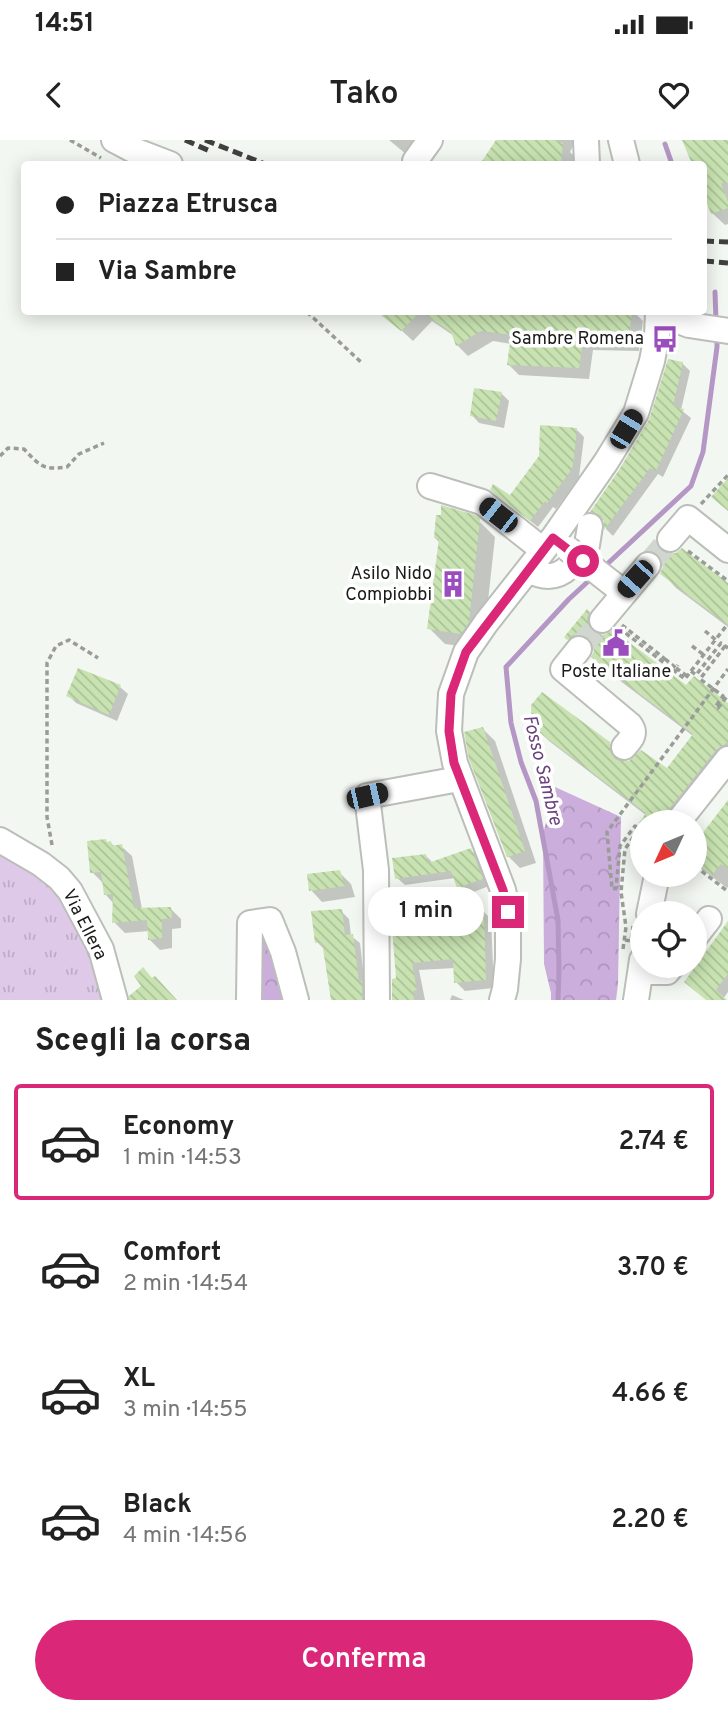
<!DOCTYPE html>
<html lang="it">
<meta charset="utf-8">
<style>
body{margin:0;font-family:Overpass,sans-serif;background:#f6f6f6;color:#222;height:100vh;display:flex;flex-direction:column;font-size:26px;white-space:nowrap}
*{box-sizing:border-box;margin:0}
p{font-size:23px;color:#767676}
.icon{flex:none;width:38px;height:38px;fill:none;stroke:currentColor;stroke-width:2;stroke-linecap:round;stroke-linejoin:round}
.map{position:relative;height:860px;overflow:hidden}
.details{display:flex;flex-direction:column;background:#fff;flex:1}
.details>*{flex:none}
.top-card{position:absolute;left:21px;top:21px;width:686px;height:154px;border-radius:7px;box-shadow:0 4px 18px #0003;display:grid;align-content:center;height:154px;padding:0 35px;background:#fff}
.needle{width:46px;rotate:226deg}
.fabs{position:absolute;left:630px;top:670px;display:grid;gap:14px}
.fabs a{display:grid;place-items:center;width:77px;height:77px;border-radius:50%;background:#fff;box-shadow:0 4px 18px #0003;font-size:35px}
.end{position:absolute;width:32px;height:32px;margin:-16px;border:9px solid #db2777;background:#fff;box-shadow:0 0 0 4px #fff}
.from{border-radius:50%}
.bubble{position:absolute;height:49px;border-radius:24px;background:#fff;box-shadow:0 4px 18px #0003;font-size:23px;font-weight:600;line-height:49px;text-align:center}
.car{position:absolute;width:21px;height:42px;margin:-21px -10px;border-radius:9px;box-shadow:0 0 5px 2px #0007;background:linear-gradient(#222 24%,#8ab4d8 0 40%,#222 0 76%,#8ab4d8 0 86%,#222 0)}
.top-card b{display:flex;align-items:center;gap:24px;height:66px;font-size:26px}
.top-card b+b{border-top:2px solid #e0e0e0}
.top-card i{width:18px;height:18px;background:#222}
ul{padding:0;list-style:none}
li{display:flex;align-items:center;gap:21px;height:116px;margin:0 14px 10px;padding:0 21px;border:4px solid transparent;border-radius:7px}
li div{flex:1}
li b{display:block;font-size:26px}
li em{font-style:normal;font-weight:600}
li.selected{border-color:#db2777}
li>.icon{width:63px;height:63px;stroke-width:1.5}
h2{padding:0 35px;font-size:32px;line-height:84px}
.action{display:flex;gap:14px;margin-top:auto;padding:14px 35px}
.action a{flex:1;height:80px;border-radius:42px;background:#db2777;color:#fff;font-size:28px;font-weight:600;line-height:80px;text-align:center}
.status{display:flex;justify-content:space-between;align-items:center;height:49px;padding:0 35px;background:#fff;direction:ltr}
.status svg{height:19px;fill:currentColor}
header{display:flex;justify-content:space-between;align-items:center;height:91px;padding:0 35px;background:#fff;font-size:32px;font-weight:600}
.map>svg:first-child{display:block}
.grass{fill:url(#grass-tufts)}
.forest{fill:url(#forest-crowns)}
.shadow{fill:#0003}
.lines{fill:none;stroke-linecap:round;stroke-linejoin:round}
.stream{stroke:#b497c4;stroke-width:5}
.building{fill:url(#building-back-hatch)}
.minor-tunnel{stroke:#d2d6d1;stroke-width:24;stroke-dasharray:24 12;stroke-linecap:butt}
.minor-casing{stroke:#bbbeb9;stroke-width:28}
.path{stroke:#9a9c98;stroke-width:3.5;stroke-dasharray:5 3.5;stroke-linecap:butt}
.minor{stroke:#fff;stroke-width:24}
.rail{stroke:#40413e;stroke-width:5;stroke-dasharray:10 5;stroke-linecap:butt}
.minor-bridge-casing{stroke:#bbbeb9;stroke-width:28;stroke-linecap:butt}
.minor-bridge{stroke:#fff;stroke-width:24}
.route{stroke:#db2777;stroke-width:9}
.labels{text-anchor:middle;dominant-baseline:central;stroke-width:7;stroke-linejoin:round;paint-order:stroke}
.poi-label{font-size:18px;fill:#1a1b19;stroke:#fff;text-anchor:end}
.street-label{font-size:18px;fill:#1a1b19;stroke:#fff}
.water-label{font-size:19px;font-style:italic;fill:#6a427d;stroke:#fff}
</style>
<div class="status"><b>14:51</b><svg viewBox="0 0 49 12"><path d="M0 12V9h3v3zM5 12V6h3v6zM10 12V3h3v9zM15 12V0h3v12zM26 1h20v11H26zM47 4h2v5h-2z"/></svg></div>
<header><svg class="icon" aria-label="back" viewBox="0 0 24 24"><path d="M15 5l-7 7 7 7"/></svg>Tako<svg class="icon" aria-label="heart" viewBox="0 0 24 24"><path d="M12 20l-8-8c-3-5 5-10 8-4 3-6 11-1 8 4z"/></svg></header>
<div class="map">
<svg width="728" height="860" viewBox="0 0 728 860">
<defs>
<pattern id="grass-tufts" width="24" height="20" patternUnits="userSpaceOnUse" patternTransform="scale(1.75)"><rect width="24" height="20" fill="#dec9e9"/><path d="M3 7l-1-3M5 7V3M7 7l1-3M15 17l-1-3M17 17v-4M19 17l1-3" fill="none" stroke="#beacc7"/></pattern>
<pattern id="forest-crowns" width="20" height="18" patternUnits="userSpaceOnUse" patternTransform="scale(1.75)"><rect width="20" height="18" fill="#ccaedc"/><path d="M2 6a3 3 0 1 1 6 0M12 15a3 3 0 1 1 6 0" fill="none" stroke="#af95bc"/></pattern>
<pattern id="building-back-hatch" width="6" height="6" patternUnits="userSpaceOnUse" patternTransform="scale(1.75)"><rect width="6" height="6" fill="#c8e3b1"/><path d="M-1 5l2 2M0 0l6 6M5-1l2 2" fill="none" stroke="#abc298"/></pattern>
</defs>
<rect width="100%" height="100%" fill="#f3f7f1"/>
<!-- grass -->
<path class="grass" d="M0,704L47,739L90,805L104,860H0Z"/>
<!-- forest -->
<path class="forest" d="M555,647L621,677L618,844L616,860H551V853L544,824L543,694Z
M257,790H267L287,860H255Z"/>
<!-- shadow -->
<path class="shadow" d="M389,0H426L412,19Z
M498,0H576L570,12L574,16L573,24H482Z
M684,0H728V84L725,85L712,73L704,50V24H694Z
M394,172H634L643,181L639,211L593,210L589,239L519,235L508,224L512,204L493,201L468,216L457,205L454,196L432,181L413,201L388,178Z
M682,223L690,231L681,270L691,278L663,337L658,334L613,396L606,389V381L599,379L592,371L620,331Z
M501,253L509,261L504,288L479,283L472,275Z
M576,289L584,297L579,337L556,369L553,367L538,387L500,357L510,358Z
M479,381L495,397L484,498L476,508L445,504L429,488L440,403L435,398Z
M656,405L666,415L728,445V487L676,448L662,433L664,425L650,411Z
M587,472L603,487L601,496L687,548L728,565V627L684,682H644L647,676L549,601L534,586L609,604L624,618V623L667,631L693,596L607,531L593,517L595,508L580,511L566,497Z
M120,547L128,554L117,581L76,563L68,555Z
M483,589L495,601L536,723L520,728L508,716Z
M728,662V747L727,748L695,724V706Z
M108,703H111L115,707L121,706L132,716L142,769L170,768L181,779V788L172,789V808L160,810L149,799V791L125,793L114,782V764L105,754L103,743L92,732Z
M471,710L479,718L489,746L466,755L458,747L455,738L405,745L397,738L426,716L433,723Z
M339,732L351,744L355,757L322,762L311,750Z
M341,771L349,779L351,796L360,803L365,847L369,860H333L324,809L317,802Z
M483,771L491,779L494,848L465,851L456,842L455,828L419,830L425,860H394L397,840L393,777Z
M728,784V852L723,859L725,860H707Z
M452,855L464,860H450Z"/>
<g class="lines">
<!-- stream -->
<path class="stream" d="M665,4L672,24
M715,152L716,181
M604,427L691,346L703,312L717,207V198
M558,860L559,832L558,780L536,661L521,622L511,583L506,527L569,459L594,436"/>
</g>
<!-- building -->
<path class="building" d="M496,0H554L563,3L561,24H480Z
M682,0H728V43H721L728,62V68L711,74L704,55V24H692Z
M377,172H420L401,191Z
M421,172H632L628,201L583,200L579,228L507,225L511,195L481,191L456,206L451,192Z
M668,219L683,222L673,266L684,269L656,331L650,328L604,390V381L600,375L590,372L619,330L649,280Z
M474,248L502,252L496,281L470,276Z
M540,285L577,288L574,318L572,329L547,363L545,361L530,381L490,350L493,344L510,355L539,316Z
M728,338V371L711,357Z
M441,365L475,375L480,379L469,482L461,494L427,489L439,399L434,398L436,375H441Z
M656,402L660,410L667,413H676L682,408L728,443V485L660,434L663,427L662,419L657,413L647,411Z
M587,469L590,472L587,478L588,484L593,492L600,495L606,494L613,490L686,545L694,536L728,563V602L716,610L666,673L664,682L639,683L646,673L532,587L531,565L542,552L610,602V612L615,619L620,621H629L641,610L667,628L693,594L591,517L594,511L593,504L588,497L581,494L573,495L567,500L564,497Z
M78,528L121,545L109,575L66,556Z
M483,587L525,711L507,717L469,619L464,592Z
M728,660V729L721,724L712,735L695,722V703Z
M106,699L107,702L111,701L112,706L122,704L134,768L171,767L172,778L162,779V798L148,800L147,780L112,783L113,754L104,755L101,732L90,733L87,701Z
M471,708L483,739L457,748L451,731L395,739L392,718L426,714L428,723Z
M340,730L345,746L309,751L307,734Z
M342,769L345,795L353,794L359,842L362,841V860H331L322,802L315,803L311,771Z
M484,769L486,840L454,843L453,819L412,823L417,850L413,851L414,860H392V839L396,838L391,775Z
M728,781V834L716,850L727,860H706L684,842Z
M143,827L152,838L155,836L177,860H129V856L141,846L134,836Z"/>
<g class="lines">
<!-- minor-tunnel -->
<path class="minor-tunnel" d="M648,425L670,399
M579,509L602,480"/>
<defs>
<path id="minor" d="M114,0L131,9L170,24
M586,0L587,24
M621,0L627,24
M415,21L430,0
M658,173L689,185L728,191
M430,346L482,362L543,410
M670,399L688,378L728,410
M587,405L590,386
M528,430C543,438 556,439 569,427
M602,480L648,425
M579,509L563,529L630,585C637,594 630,600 624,607
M678,682L728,619
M0,700L41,724L59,738L70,751L101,809L115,860
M649,774L657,735
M695,797L709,779
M641,832H667L672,826
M249,860L250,783L270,780L283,812L296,860
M377,860L376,730L367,656L459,639
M502,860L505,849L508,819V772L503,750L455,623L449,591L451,554L466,512L486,483L553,398L606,322L636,273L652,221L657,195L658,172
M636,860L642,820"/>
</defs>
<!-- minor casing -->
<use href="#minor" class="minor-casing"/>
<!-- path -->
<path class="path" d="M70,0L101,18
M307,172L362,223
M0,316L8,308L24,309C41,327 43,330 67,327L79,314L104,303
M701,364L728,335
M688,411L728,441
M622,485L665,519L666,516
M619,488L685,539L691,531L696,535L721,503L728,508
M705,491L716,500
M692,506L704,515
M725,506L700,539L723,556L716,566L718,568L728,555
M665,519L676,528L678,525
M676,528L687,536
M691,531L727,485
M52,705L47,677V523L56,506L69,500L98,518
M695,726L726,750
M625,800L631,801L633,786
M623,809L626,787L621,752L625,709L639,689L635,686L620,706L616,748L612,749L607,692L728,529"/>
<!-- minor -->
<use href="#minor" class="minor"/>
<!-- rail -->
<path class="rail" d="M185,0L212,12
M205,0L265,24
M704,101L728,102
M704,121L728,123"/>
<defs>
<path id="minor-bridge" d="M568,409L614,445"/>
</defs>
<!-- minor-bridge casing -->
<use href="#minor-bridge" class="minor-bridge-casing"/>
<!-- minor-bridge -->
<use href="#minor-bridge" class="minor-bridge"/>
</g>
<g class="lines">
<!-- route -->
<path class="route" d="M508,772L503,750L454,623L449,591L451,554L466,512L553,398L583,421"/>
</g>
<!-- icons -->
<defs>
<symbol id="bus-bare" viewBox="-9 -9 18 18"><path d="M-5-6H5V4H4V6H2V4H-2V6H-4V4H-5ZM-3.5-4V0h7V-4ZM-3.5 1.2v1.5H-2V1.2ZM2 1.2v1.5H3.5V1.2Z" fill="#9b4dbe" stroke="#fff" stroke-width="2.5" paint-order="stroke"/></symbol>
<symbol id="building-bare" viewBox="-9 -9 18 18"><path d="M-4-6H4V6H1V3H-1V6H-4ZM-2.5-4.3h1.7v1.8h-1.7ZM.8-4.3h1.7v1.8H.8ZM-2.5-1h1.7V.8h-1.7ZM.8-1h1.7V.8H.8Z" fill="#9b4dbe" stroke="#fff" stroke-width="2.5" paint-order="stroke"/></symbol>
<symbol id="civic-bare" viewBox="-9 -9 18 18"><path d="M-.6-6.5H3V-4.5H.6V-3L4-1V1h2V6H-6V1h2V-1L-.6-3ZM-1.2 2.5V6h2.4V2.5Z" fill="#9b4dbe" stroke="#fff" stroke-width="2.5" paint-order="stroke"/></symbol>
</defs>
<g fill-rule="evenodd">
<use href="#bus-bare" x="646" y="180" width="38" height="38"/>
<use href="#building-bare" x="434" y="425" width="38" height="38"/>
<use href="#civic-bare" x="597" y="484" width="38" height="38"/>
</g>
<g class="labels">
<!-- poi labels -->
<g class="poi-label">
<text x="644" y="199">Sambre Romena</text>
<text x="432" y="434">Asilo Nido<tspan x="432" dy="21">Compiobbi</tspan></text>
<text x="616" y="532" text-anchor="middle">Poste Italiane</text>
</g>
<!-- street labels -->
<g class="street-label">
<text transform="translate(84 785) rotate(63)">Via Ellera</text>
</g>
<!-- water labels -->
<g class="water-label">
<text transform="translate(542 630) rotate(76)">Fosso Sambre</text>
</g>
</g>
</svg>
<div class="fabs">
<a><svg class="needle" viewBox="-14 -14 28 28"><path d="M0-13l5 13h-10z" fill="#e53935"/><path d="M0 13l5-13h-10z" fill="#767676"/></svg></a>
<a><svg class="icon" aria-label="locate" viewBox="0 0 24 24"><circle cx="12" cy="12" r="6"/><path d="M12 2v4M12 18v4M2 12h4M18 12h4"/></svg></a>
</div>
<i class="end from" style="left:583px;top:421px"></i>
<i class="end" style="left:508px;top:772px"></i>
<div class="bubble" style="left:368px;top:747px;width:116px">1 min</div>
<i class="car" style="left:626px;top:289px;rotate:31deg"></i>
<i class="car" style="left:498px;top:375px;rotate:308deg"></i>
<i class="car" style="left:635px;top:439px;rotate:222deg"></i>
<i class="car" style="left:367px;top:656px;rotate:77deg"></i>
<div class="top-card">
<b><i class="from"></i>Piazza Etrusca</b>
<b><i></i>Via Sambre</b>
</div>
</div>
<section class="details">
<h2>Scegli la corsa</h2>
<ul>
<li class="selected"><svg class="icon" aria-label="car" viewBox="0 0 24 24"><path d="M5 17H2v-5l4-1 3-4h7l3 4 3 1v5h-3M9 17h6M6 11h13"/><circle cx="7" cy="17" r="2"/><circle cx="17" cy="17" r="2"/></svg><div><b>Economy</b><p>1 min · 14:53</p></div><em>2.74 €</em></li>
<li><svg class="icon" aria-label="car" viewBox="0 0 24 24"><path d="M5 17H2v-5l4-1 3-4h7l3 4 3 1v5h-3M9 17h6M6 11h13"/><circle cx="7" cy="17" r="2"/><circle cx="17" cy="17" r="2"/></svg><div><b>Comfort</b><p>2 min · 14:54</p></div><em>3.70 €</em></li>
<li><svg class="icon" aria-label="car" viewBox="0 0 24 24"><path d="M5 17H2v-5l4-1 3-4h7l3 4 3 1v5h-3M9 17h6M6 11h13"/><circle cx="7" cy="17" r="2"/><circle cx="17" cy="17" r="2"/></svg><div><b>XL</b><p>3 min · 14:55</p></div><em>4.66 €</em></li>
<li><svg class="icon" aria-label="car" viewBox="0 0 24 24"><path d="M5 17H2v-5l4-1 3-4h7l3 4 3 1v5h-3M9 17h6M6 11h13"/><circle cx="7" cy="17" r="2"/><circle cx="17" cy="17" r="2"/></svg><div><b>Black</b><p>4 min · 14:56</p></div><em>2.20 €</em></li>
</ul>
<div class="action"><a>Conferma</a></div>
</section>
